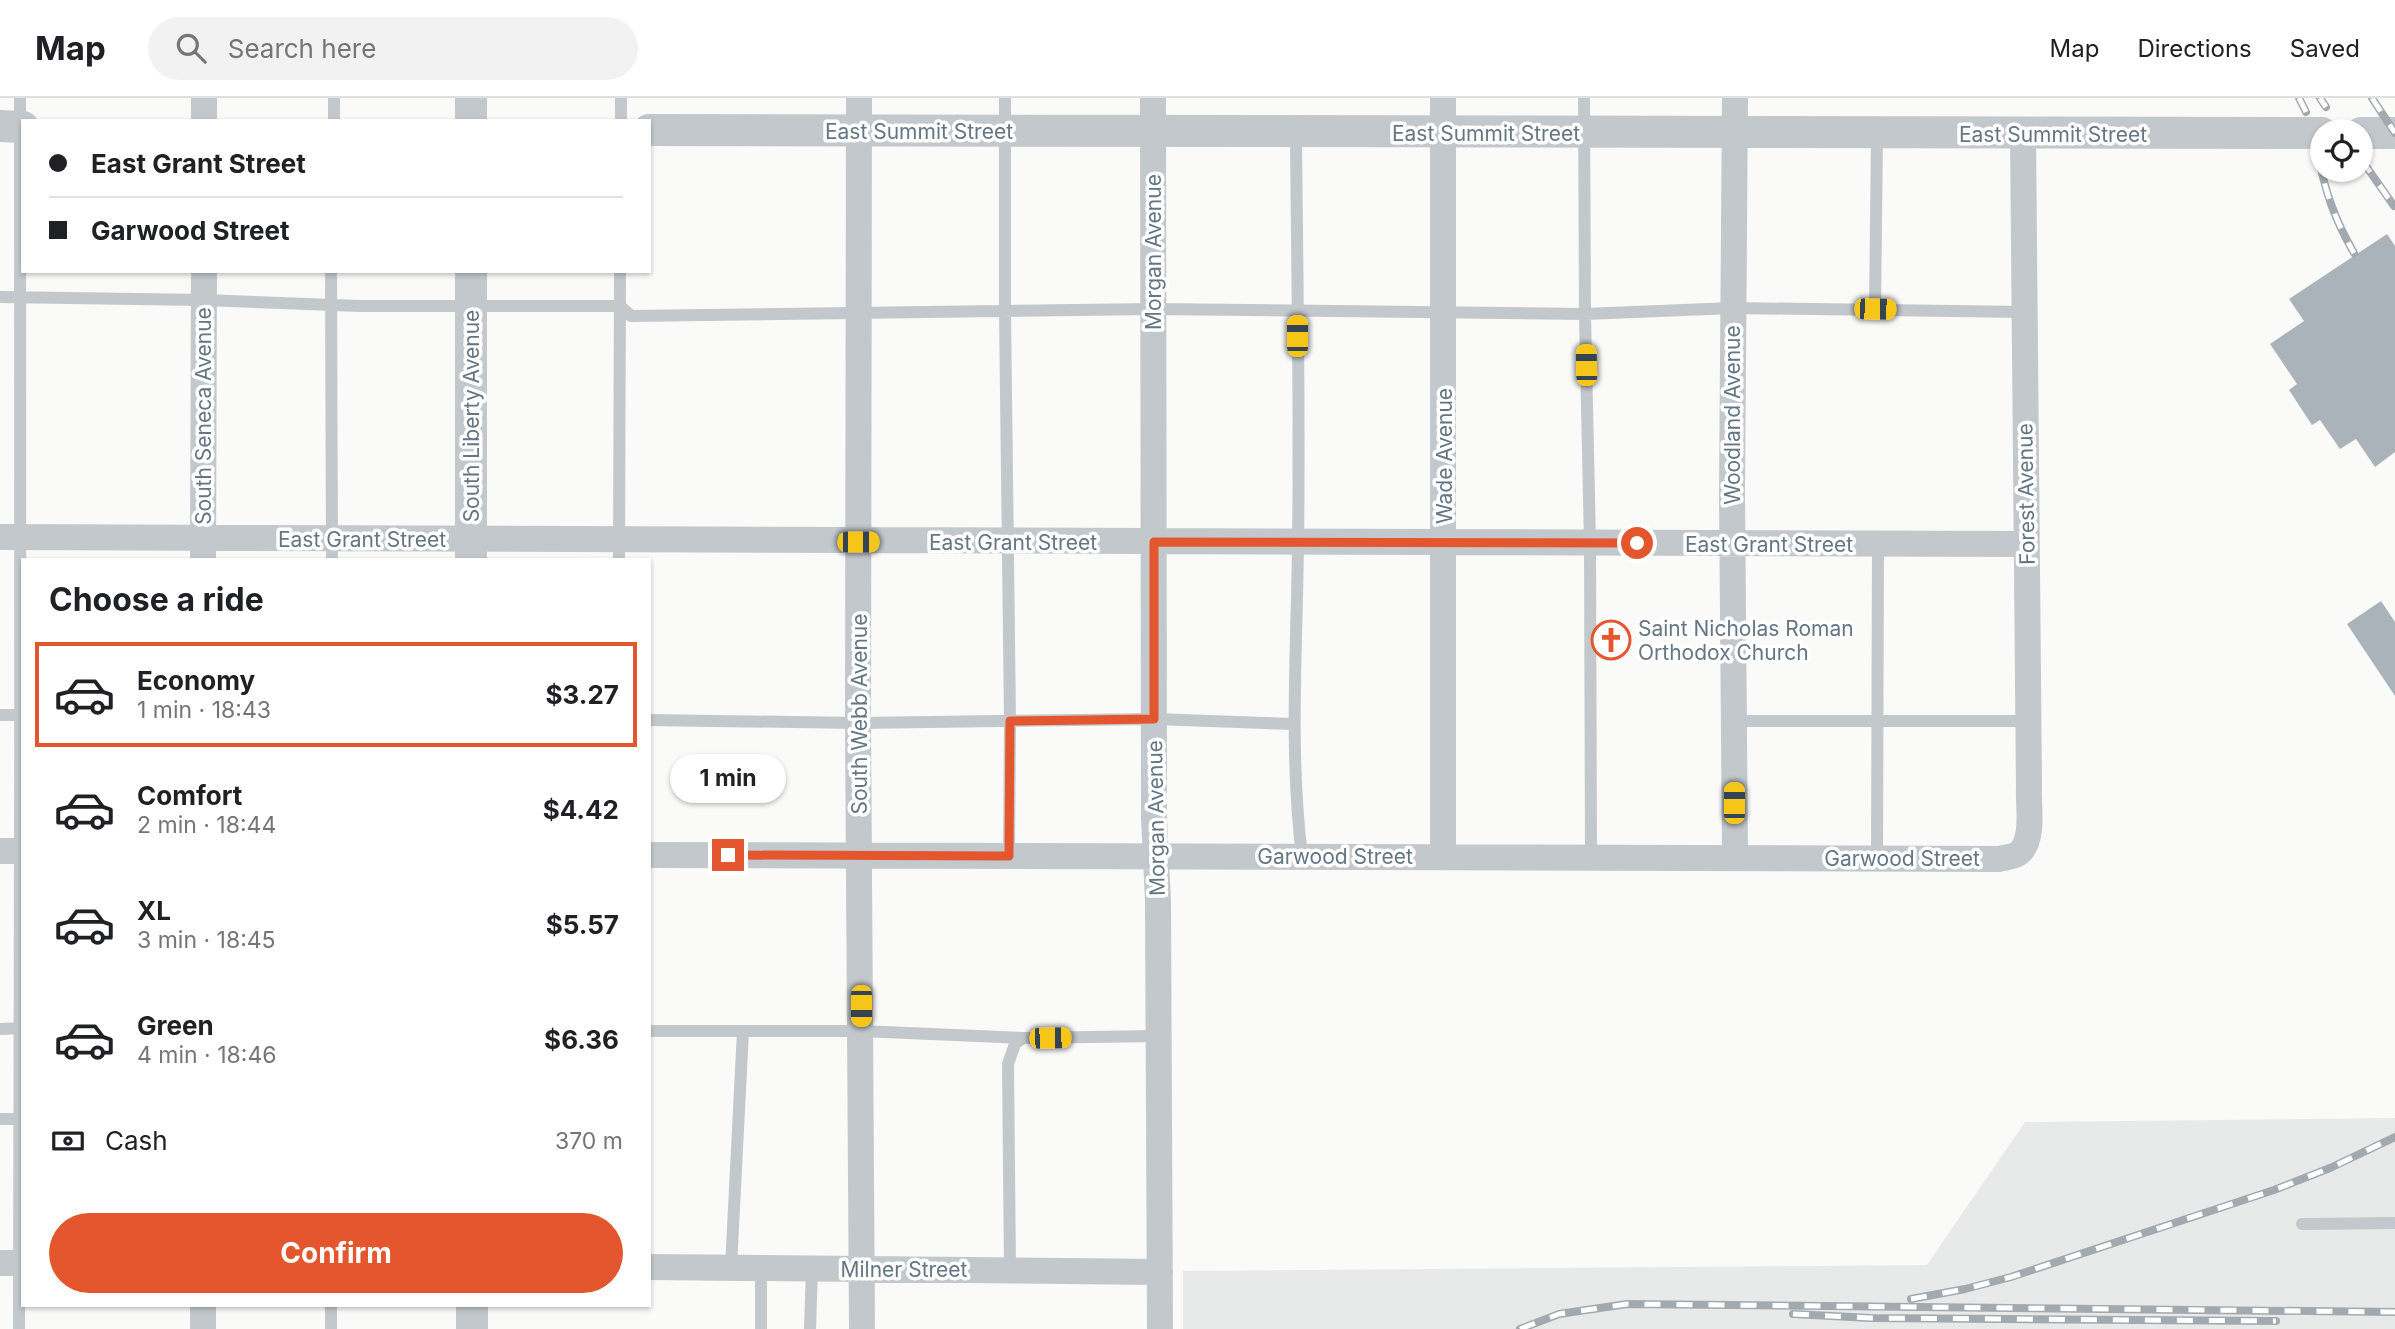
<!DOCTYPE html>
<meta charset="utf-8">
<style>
body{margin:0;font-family:Inter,sans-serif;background:#f2f2f2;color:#202124;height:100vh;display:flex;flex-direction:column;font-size:26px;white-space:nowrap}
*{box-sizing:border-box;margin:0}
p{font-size:23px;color:#757577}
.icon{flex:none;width:38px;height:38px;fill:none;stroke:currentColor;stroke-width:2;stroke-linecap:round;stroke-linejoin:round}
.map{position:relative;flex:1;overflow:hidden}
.details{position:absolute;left:21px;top:460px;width:630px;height:749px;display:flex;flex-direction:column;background:#fff;border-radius:0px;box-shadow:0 2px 5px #0004}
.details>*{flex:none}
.top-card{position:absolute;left:21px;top:21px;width:630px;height:154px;border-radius:0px;box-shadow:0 2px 5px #0004;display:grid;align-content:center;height:154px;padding:0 28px;background:#fff}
.buttons{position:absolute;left:2310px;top:21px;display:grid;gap:14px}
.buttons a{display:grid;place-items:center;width:63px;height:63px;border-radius:50%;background:#fff;box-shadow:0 2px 5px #0004;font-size:35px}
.end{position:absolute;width:32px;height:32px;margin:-16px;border:9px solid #e4572e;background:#fff;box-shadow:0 0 0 4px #fff}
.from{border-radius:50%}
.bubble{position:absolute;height:49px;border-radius:24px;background:#fff;box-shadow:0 2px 5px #0004;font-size:23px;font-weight:700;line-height:49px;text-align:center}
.car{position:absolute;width:21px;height:42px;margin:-21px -10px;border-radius:9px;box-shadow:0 0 5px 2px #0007;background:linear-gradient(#f5c518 24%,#345 0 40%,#f5c518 0 76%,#345 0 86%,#f5c518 0)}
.top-card b{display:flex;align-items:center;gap:24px;height:66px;font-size:26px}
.top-card b+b{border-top:2px solid #e0e0e0}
.top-card i{width:18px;height:18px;background:#202124}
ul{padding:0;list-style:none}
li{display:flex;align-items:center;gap:21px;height:105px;margin:0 14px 10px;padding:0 14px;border:4px solid transparent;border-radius:0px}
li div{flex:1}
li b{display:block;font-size:26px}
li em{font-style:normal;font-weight:700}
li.on{border-color:#e4572e}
li>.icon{width:63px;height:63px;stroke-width:1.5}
h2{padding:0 28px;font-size:32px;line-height:84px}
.pay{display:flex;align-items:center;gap:18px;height:77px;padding:0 28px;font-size:26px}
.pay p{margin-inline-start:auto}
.action{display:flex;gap:14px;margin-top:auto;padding:14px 28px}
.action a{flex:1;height:80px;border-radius:42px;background:#e4572e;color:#fff;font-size:28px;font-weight:700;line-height:80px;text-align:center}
header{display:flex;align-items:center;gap:42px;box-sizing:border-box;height:98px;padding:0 35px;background:#fff;border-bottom:2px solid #e0e0e0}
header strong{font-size:33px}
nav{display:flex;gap:38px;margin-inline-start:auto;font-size:24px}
.search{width:490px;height:63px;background:#f2f2f2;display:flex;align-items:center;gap:18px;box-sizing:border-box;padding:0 24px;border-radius:38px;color:#757577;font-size:26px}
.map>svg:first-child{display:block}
.built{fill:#e8e9e9}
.building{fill:#aab3b9}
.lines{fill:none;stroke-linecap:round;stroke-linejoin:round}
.service{stroke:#c3c8cc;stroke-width:12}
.minor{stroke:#c3c8cc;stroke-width:26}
.tertiary{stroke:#c3c8cc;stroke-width:32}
.rail-casing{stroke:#a2aab0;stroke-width:8}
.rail{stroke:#fff;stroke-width:5;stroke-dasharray:16;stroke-linecap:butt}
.route{stroke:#e4572e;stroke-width:9}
.labels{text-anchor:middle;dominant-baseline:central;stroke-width:7;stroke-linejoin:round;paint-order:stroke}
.street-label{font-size:21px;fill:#657683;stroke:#fff}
.poi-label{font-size:21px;fill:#657683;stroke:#fff;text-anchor:start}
</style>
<header>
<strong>Map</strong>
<div class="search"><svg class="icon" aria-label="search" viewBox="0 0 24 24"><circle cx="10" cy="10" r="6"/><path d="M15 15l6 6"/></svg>Search here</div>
<nav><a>Map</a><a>Directions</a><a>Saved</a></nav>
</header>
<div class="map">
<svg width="2395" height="1231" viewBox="0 0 2395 1231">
<rect width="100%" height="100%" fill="#fafaf8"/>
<!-- built -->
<path class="built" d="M2395,1020V1231H1183V1173L1927,1167L2025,1024Z"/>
<!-- building -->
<path class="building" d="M2387,136L2395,148V354L2375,369L2356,341L2340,351L2320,322L2312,327L2289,292L2297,286L2270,246L2304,223L2289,201Z
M2381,503L2395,524V598L2347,526Z"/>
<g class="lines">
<!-- service -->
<path class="service" d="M334,0V23
M621,0V23
M1005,0V212L1010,623L1009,758
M1584,0L1585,216L1733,210L2024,214
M1296,35C1297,171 1300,308 1298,445C1297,549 1289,654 1302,758
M331,173L332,462
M0,199L204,202L359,208H620L631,218L1154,211L1585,216L1590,445L1591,759
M1875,211L1877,36
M619,462L620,173
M0,617H23
M649,622L858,625L1154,621L1294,626
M1733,623H2028
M1877,760L1878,446
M0,931L23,930
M649,933H861L1023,940
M0,1021H20
M2302,1126L2395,1125
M731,1169L743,933
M1010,1172L1008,966L1015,946L1023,940L1158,938
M331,1208V1231
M19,1231C21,821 20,410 20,0
M761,1231V1170
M810,1231L812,1170"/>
<!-- minor -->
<path class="minor" d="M859,0L858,625L862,1231
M1153,0L1154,719L1158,803L1160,1231
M204,23V0
M0,439L2026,446
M203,462L204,173
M0,753H23
M649,757L1999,761C2006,759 2016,759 2021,753C2034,739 2028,708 2029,690L2023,36
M1443,759V0
M1735,759L1732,395L1735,0
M0,1165H23
M649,1169L1160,1174
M203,1231V1208"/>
<!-- tertiary -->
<path class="tertiary" d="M471,23V0
M0,28L23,29
M649,32L2322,35
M2361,35H2395
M471,173V462
M472,1208V1231"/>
<defs>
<path id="rail" d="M2299,0L2306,14
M2320,0L2326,9
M2372,0L2395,35
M2318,54C2324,92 2335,122 2354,155
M2361,61L2394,108
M1911,1201L1965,1191L2011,1179L2274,1092L2330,1070L2395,1039
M1793,1216L1870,1220L2276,1223
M1520,1231L1559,1216L1627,1206L2395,1214"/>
</defs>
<!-- rail casing -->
<use href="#rail" class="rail-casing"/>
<!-- rail -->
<use href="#rail" class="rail"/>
</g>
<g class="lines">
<!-- route -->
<path class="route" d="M728,757L1009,758L1010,623L1154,621V444L1637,445"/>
</g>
<!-- icons -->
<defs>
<symbol id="church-ring" viewBox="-11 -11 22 22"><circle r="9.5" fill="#fff" stroke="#e4572e" stroke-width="1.5"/><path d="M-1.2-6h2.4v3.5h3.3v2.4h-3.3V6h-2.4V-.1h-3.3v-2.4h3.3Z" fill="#e4572e"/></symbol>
</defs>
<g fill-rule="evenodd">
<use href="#church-ring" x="1589" y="520" width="44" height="44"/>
</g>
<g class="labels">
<!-- street labels -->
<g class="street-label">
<text x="919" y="33">East Summit Street</text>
<text x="1486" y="35">East Summit Street</text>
<text x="2053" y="36">East Summit Street</text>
<text transform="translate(1153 154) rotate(-90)">Morgan Avenue</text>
<text transform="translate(1732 317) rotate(-90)">Woodland Avenue</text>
<text transform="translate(203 318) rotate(-90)">South Seneca Avenue</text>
<text transform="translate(471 318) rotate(-90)">South Liberty Avenue</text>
<text transform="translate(1444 358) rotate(-90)">Wade Avenue</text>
<text transform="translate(2026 396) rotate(-91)">Forest Avenue</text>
<text x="362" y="441">East Grant Street</text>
<text x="1013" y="444">East Grant Street</text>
<text x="1769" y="446">East Grant Street</text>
<text transform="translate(859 616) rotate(-90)">South Webb Avenue</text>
<text transform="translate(1156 720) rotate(-91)">Morgan Avenue</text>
<text x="1335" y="758">Garwood Street</text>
<text x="1902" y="760">Garwood Street</text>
<text x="904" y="1171">Milner Street</text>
</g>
<!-- poi labels -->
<g class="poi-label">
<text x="1638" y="530">Saint Nicholas Roman<tspan x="1638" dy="24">Orthodox Church</tspan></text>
</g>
</g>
</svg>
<div class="buttons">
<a><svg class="icon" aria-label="locate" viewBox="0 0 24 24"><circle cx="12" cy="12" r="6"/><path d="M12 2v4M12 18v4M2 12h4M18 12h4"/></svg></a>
</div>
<i class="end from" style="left:1637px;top:445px"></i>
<i class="end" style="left:728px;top:757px"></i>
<div class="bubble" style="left:670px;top:656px;width:116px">1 min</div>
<i class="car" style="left:1875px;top:211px;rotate:91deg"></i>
<i class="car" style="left:1297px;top:238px;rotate:0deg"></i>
<i class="car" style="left:1586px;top:267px;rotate:359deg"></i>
<i class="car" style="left:858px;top:444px;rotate:90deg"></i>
<i class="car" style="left:1734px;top:705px;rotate:0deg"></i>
<i class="car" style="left:861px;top:908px;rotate:180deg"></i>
<i class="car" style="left:1050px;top:940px;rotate:89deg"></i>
<div class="top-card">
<b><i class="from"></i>East Grant Street</b>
<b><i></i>Garwood Street</b>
</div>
<section class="details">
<h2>Choose a ride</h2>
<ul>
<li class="on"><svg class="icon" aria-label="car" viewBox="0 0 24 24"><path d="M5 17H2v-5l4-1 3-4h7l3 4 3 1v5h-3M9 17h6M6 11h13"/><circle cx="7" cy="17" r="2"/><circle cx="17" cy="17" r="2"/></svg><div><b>Economy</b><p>1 min · 18:43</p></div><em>$3.27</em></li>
<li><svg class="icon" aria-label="car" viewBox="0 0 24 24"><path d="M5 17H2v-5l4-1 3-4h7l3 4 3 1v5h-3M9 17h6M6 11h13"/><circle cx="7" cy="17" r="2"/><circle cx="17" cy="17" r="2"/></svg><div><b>Comfort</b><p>2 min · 18:44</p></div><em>$4.42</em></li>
<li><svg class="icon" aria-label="car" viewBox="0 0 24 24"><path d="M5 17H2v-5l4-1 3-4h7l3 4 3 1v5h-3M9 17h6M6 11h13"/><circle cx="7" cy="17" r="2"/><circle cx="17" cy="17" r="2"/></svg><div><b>XL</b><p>3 min · 18:45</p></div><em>$5.57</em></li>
<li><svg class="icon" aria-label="car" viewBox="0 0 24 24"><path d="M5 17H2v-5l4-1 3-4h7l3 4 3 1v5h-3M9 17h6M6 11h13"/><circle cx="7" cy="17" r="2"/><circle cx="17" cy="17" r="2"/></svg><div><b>Green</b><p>4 min · 18:46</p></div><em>$6.36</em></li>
</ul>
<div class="pay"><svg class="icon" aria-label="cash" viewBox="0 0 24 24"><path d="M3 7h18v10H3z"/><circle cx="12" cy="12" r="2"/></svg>Cash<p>370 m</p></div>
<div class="action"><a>Confirm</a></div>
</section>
</div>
